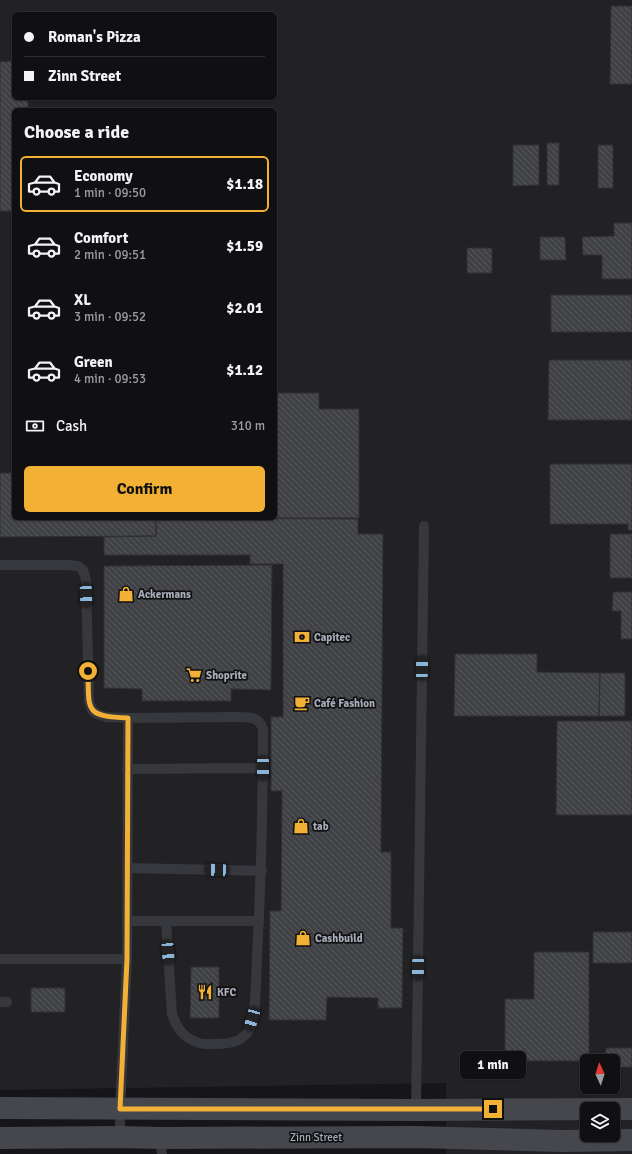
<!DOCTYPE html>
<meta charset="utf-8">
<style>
body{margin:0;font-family:Signika,sans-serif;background:#1e1e20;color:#f1f3f6;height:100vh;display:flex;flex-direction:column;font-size:15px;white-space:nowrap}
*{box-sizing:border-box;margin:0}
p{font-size:13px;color:#9c9d9f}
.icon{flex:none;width:22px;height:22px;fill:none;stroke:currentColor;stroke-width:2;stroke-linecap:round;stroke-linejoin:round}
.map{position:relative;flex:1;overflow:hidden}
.side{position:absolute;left:12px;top:108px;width:265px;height:412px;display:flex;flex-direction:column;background:#101012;border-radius:6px;box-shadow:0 1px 3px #0004,0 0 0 1px #303032}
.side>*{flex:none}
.guide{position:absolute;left:12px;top:12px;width:265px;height:88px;border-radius:6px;box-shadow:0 1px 3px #0004,0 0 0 1px #303032;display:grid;align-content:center;height:88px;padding:0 12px;background:#101012}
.needle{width:26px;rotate:356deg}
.tools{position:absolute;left:580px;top:1054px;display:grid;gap:8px}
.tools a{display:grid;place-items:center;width:40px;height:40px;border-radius:6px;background:#101012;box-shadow:0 1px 3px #0004,0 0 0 1px #303032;font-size:20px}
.end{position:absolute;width:18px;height:18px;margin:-9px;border:5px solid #f2b134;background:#111;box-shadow:0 0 0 2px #111}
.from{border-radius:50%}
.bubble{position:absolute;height:28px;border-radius:6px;background:#101012;box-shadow:0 1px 3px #0004,0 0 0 1px #303032;font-size:13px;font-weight:700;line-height:28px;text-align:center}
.car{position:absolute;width:12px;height:24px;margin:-12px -6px;border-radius:5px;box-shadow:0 0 3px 1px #0007;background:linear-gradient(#222 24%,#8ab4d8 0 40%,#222 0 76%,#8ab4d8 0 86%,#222 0)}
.guide b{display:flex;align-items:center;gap:14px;height:38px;font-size:15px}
.guide b+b{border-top:1px solid #303032}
.guide i{width:10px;height:10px;background:#f1f3f6}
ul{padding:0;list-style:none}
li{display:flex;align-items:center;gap:12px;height:56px;margin:0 8px 6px;padding:0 4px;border:2px solid transparent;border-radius:6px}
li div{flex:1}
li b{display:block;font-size:15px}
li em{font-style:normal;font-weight:700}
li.on{border-color:#f2b134}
li>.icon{width:36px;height:36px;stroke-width:1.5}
h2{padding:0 12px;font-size:18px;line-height:48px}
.pay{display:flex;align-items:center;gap:10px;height:44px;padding:0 12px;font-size:15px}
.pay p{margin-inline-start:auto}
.primary-button{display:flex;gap:8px;margin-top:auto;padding:8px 12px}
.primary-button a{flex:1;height:46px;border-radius:6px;background:#f2b134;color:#111;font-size:16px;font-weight:700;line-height:46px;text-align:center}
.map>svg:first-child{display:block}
.built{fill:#222225;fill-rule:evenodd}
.building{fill:url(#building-back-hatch);stroke:#303034}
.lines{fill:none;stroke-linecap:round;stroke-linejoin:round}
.lane{stroke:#37383d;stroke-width:10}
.secondary{stroke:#45474d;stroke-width:22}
.route{stroke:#f2b134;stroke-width:5}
.labels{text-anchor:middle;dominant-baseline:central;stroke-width:3.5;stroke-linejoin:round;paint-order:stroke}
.poi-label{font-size:11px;font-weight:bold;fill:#a8adb8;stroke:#111113;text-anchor:start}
.street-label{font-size:11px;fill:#a8adb8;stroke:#111113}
</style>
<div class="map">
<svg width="632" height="1154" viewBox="0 0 632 1154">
<defs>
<pattern id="building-back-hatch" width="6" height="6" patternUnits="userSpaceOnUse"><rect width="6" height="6" fill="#404145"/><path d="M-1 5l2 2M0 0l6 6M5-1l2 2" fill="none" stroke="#595a5e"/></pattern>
</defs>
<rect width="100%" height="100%" fill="#161618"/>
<!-- built -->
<path class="built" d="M0,0H632V1154H446V1083L0,1090ZM14,14H275V98H14ZM14,110H275V518H14ZM587,1061H613V1087H587ZM587,1109H613V1135H587Z"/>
<!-- building -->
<path class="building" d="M611,6H632V84H610Z
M14,61V98H28V110H14V211H0V62Z
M547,143H559V185H547Z
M513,145H539V185L513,186Z
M598,145H613V188H598Z
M614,223H632V279H602V255H583L582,237L614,236Z
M540,237H565L566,260H540Z
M467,248H492V273H467Z
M551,295H632V332H551Z
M549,360H632V420H548Z
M275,393H319V409H359V518H275Z
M550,464H632V530H628V524H550Z
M0,473H14V518H156V536L0,537Z
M156,518L358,519V534H383L381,852H391V928H403L402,1008H378V998L327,997L326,1020H269L270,911H281L282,791H271V717H283V564H250V555H104V537L156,536Z
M610,534H632V578H610Z
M272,565L271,690L231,689V701H142V689L104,688V566Z
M613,592H632V639H621V611H612Z
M455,654H537V672L600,673L599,716H454Z
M600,673H625V716H599Z
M557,721H632V815H556Z
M593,932H632V963H593Z
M534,952H589V1061H505V999H534Z
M191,967H219V1018H190Z
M31,988H65V1012H31Z
M606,1048H632V1067H613V1061H606Z"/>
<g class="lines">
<!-- lane -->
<path class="lane" d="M0,565H68L78,566L83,570L86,580L89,701L92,710L97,714L106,717L128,718L238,717C250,717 259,717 263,729C263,805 261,881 257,957C256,974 257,1019 248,1032C244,1037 238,1041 233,1042C226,1044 206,1045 199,1043C184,1038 177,1029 172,1014L166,921
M127,769L263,768
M127,868L262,871
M127,921H259
M0,959H127
M0,1002H7
M416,1110L424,526
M120,1137V1109L127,959L128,718
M160,1138L162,1154"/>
<!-- secondary -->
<path class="secondary" d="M0,1108L416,1110L632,1109
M0,1138L120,1137L160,1138L415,1137L562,1141L632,1140"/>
</g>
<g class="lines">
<!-- route -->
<path class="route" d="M88,671C89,711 84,716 128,718L127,959L120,1109H493"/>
</g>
<!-- icons -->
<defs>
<symbol id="shop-bare" viewBox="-9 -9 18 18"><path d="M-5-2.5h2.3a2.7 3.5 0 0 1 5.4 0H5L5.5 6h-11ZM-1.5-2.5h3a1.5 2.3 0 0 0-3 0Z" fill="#f2b134" stroke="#111113" stroke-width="2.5" paint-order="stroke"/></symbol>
<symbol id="bank-bare" viewBox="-9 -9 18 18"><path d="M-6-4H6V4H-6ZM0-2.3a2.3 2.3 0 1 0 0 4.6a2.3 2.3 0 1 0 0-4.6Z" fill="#f2b134" stroke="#111113" stroke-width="2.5" paint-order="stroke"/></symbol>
<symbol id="supermarket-bare" viewBox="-9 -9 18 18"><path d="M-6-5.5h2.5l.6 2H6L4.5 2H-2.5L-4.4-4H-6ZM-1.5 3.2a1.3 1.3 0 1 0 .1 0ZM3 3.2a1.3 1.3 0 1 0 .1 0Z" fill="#f2b134" stroke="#111113" stroke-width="2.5" paint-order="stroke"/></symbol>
<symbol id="cafe-bare" viewBox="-9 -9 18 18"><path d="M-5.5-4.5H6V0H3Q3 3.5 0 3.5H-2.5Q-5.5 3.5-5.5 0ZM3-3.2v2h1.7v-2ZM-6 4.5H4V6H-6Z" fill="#f2b134" stroke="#111113" stroke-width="2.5" paint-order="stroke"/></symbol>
<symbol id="restaurant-bare" viewBox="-9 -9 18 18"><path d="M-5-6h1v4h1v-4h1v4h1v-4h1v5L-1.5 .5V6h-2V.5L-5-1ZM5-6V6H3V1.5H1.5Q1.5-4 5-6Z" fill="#f2b134" stroke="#111113" stroke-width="2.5" paint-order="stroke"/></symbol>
</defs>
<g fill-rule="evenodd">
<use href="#shop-bare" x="115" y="583" width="22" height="22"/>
<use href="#bank-bare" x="291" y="626" width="22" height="22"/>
<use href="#supermarket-bare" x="183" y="664" width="22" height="22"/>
<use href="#cafe-bare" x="291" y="692" width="22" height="22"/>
<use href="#shop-bare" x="290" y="815" width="22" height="22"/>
<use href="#shop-bare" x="292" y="927" width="22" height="22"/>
<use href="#restaurant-bare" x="194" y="981" width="22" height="22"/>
</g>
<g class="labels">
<!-- poi labels -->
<g class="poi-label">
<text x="138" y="594">Ackermans</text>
<text x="314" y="637">Capitec</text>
<text x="206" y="675">Shoprite</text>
<text x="314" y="703">Café Fashion</text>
<text x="313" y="826">tab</text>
<text x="315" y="938">Cashbuild</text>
<text x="217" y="992">KFC</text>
</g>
<!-- street labels -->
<g class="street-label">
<text x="316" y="1137">Zinn Street</text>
</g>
</g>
</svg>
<div class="tools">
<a><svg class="needle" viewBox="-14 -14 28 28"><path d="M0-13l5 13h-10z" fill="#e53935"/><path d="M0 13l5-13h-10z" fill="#9c9d9f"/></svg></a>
<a><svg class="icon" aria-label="layers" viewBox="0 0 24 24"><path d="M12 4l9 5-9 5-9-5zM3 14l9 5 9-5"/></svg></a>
</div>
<i class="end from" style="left:88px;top:671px"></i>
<i class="end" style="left:493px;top:1109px"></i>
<div class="bubble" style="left:460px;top:1051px;width:66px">1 min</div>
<i class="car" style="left:86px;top:595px;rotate:178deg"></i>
<i class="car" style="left:422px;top:668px;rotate:1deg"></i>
<i class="car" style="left:263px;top:768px;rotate:180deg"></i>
<i class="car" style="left:217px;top:870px;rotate:272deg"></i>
<i class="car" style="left:168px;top:952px;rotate:176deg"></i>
<i class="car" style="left:418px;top:968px;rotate:181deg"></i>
<i class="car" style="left:252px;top:1019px;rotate:196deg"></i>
<div class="guide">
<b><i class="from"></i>Roman's Pizza</b>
<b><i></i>Zinn Street</b>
</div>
<section class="side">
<h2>Choose a ride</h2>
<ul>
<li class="on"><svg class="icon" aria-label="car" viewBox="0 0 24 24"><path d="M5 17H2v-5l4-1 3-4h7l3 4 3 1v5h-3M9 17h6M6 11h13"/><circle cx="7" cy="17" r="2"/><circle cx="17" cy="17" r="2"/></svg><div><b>Economy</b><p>1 min · 09:50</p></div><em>$1.18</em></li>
<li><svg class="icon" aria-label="car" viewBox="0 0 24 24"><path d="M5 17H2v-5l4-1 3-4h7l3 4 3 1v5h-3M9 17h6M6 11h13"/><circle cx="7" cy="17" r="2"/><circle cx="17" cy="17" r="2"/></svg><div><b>Comfort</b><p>2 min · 09:51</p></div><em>$1.59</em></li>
<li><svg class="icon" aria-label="car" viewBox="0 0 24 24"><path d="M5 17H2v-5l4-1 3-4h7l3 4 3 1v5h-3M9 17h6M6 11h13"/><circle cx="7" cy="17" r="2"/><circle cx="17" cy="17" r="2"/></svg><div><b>XL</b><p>3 min · 09:52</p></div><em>$2.01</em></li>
<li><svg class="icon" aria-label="car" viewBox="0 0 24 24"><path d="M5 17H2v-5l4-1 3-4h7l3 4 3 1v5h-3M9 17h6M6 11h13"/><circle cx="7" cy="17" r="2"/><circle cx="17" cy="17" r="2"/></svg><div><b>Green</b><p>4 min · 09:53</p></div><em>$1.12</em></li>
</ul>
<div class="pay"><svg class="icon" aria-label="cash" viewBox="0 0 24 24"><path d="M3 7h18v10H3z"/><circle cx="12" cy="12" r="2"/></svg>Cash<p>310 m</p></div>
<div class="primary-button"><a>Confirm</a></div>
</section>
</div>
